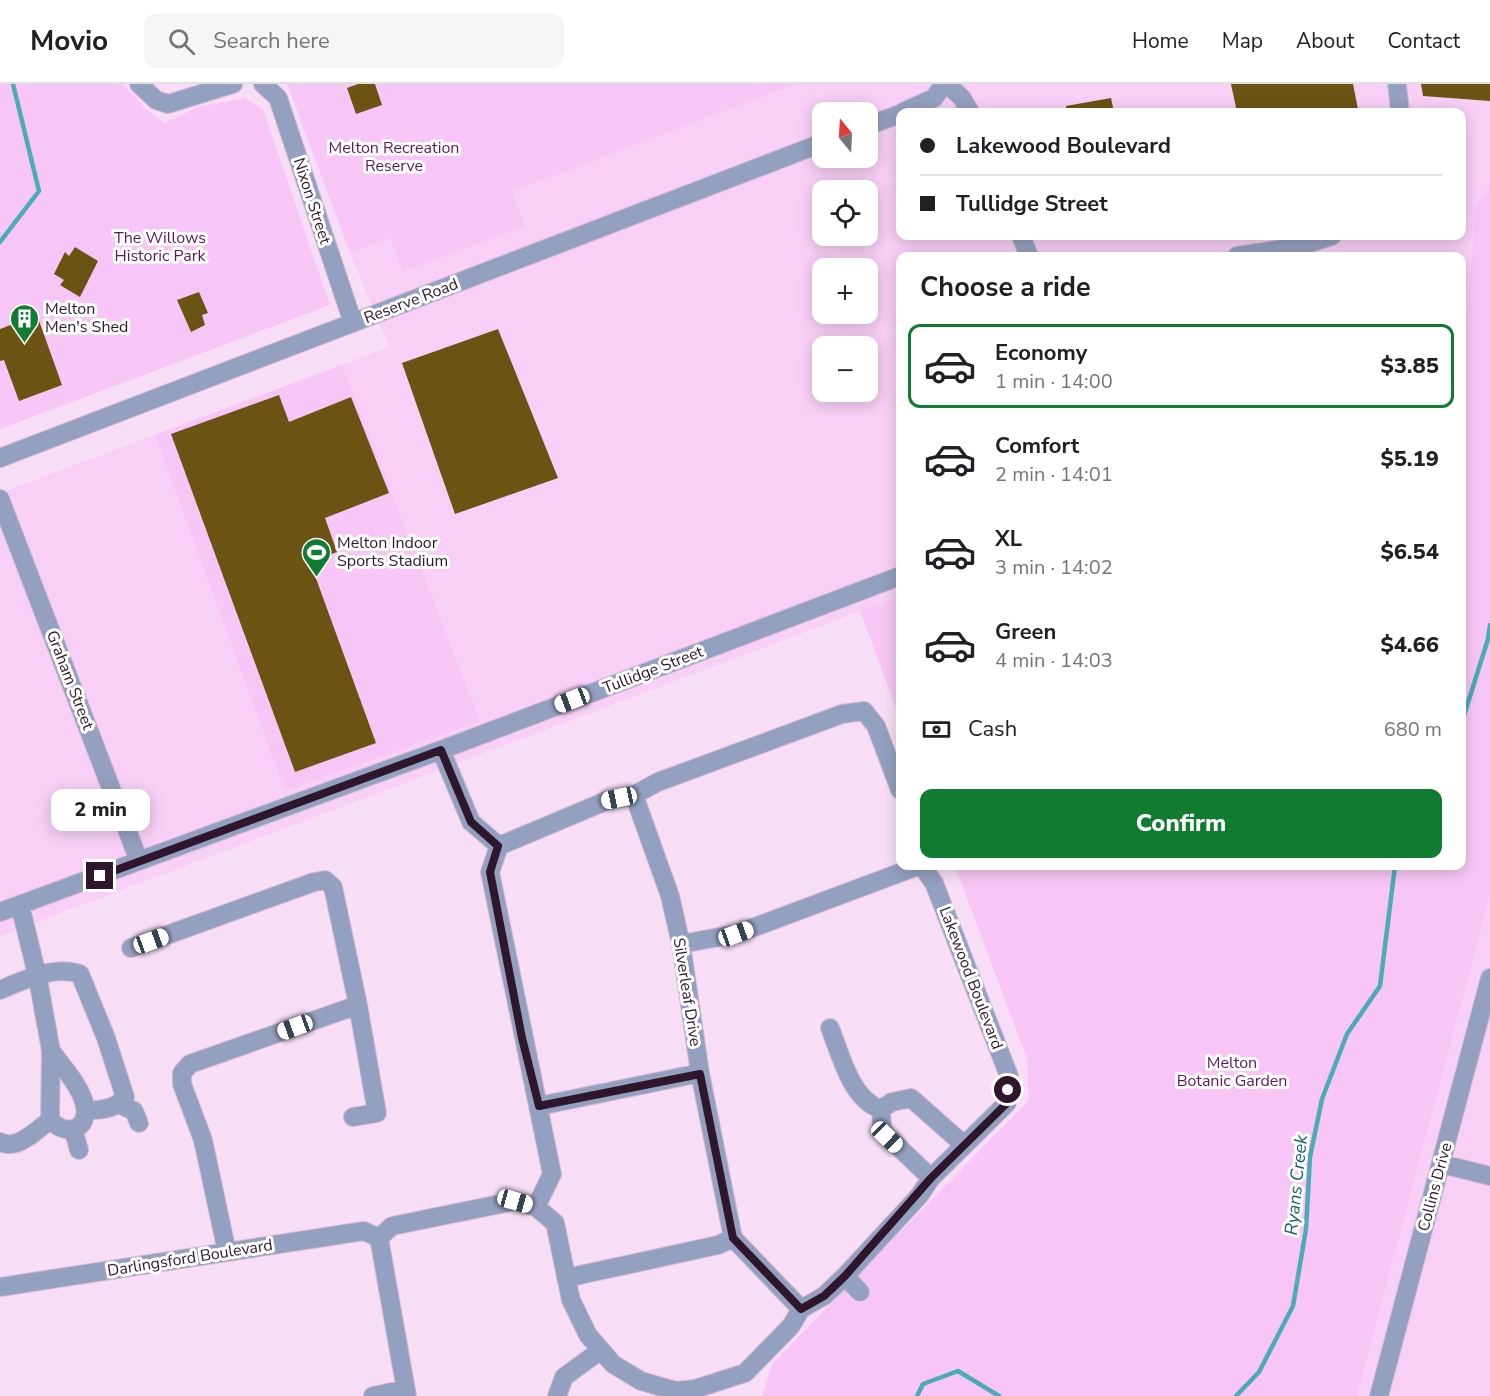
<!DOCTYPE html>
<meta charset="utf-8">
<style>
body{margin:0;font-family:"Nunito Sans",sans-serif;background:#f6f6f6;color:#202124;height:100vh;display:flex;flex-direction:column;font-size:22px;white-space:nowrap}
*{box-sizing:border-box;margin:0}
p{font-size:20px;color:#757577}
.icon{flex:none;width:33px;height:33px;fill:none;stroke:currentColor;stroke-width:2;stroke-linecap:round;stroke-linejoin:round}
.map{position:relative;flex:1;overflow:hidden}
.drawer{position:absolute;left:896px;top:168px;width:570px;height:618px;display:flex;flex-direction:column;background:#fff;border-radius:12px;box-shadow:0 3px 15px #0003}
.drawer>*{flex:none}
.top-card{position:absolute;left:896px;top:24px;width:570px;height:132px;border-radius:12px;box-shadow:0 3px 15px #0003;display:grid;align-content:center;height:132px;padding:0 24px;background:#fff}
.needle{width:39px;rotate:342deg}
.tools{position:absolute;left:812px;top:18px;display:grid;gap:12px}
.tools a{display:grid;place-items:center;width:66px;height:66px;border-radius:12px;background:#fff;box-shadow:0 3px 15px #0003;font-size:30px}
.end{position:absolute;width:27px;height:27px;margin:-14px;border:8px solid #2e172d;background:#fff;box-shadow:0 0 0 3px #fff}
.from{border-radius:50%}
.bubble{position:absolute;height:42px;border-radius:12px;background:#fff;box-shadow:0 3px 15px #0003;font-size:20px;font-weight:800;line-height:42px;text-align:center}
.car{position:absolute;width:18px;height:36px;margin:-18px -9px;border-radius:8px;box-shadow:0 0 4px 2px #0007;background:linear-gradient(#fff 24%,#345 0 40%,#fff 0 76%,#345 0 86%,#fff 0)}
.top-card b{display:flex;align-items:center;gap:21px;height:57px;font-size:22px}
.top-card b+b{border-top:2px solid #e0e0e0}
.top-card i{width:15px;height:15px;background:#202124}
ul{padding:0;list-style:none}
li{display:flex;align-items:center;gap:18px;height:84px;margin:0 12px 9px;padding:0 12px;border:3px solid transparent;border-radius:12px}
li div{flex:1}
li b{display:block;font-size:22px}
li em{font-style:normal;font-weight:800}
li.active{border-color:#107c31}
li>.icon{width:54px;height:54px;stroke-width:1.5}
h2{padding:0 24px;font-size:27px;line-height:72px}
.pay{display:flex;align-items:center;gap:15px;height:66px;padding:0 24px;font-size:22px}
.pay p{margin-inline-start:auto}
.primary-button{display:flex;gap:12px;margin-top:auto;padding:12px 24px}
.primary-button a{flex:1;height:69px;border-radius:12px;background:#107c31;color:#fff;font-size:24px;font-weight:800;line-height:69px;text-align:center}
header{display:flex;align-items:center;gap:36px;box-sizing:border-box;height:84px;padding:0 30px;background:#fff;border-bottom:2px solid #e0e0e0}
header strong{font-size:28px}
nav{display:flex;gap:33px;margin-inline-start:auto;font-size:21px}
.search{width:420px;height:54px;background:#f6f6f6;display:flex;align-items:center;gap:15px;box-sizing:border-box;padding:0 21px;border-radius:12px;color:#757577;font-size:22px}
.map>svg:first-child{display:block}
.built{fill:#f8cff6;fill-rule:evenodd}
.green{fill:#f8c6f6}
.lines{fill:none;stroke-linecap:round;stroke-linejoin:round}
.stream{stroke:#4daab7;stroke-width:4.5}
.building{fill:#6a5313}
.minor-casing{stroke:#d3bad2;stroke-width:20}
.minor{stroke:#94a0bf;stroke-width:18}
.route{stroke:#2e172d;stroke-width:8}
.labels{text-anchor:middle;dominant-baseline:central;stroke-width:6;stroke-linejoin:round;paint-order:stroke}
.park-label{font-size:16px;fill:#611461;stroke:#fff}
.street-label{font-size:16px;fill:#2e172d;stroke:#fff}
.poi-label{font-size:16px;fill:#2e172d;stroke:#fff;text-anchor:start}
.water-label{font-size:18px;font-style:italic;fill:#115f69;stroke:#fff}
</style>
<header>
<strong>Movio</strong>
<div class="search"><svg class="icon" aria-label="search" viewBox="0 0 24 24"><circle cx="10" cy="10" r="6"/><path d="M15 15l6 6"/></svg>Search here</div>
<nav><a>Home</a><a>Map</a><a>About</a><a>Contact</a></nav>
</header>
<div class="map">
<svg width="1490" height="1312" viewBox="0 0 1490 1312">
<rect width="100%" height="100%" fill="#f7def6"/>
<!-- built -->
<path class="built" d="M796,0H1490V101L1476,122L1461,300V172H900V512L0,852V409L389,263L350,169ZM822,28H867V74H822ZM900,28H1461V152H900ZM822,106H867V152H822ZM822,184H867V230H822ZM822,262H867V308H822Z
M1490,812V1312H1357Z"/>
<!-- green -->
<path class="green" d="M0,0H123L148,27L165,39L198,23L244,14L263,25L330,221L0,345Z
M287,0H796L512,108L525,142L403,188L390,154L350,169Z
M1490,101V812L1357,1312H762L772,1280L1029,1016L1027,975L955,782H1461V300L1476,122Z
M342,281L480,637L285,707L155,351Z
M900,512V635L860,527Z"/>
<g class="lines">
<!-- stream -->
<path class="stream" d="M0,158L39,107L13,0
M1461,641L1488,555L1490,541
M917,1312L923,1300L958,1287L999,1312
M1236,1312L1259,1288L1293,1222L1306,1145L1310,1073L1322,1015L1347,950L1380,902L1395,782"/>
</g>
<!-- building -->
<path class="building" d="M358,0H375L382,21L356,30L347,4Z
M1231,0H1353L1358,25L1342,28H1237Z
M1421,0H1490V17L1423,12Z
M1111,14L1114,28H1066V22Z
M75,163L98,177L80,213L60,201L64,196L54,190L65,168L69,172Z
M199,208L208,229L202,231L205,241L191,248L177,216Z
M37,231L62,301L19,317L4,276L0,277V245Z
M498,245L558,394L455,430L402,279Z
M279,311L289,338L351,313L389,409L325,434L337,468L310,478L376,659L295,688L171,350Z"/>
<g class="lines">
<defs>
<path id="minor" d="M139,0L156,16L168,20L233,0
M263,0L278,14L353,239
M947,0L962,14L970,28
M1397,0L1400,28
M903,28L934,14L944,0
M867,42L900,30
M1021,152L1029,172
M1237,172L1301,162L1332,152
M0,374L822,59
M0,415L139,777
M441,666L471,738L499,762
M634,711L670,812L681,860L700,989L733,1154L801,1225
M20,821L38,895L51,967L50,1036C70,1056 93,1042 83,1015C77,998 62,982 51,967
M0,828L441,666L900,492
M681,860L736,850L918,782
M131,864L314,798L325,796L333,803L358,921L190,980L182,989V1000L203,1056L227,1168
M0,906C24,896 53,881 80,890L106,954L125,1013C115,1026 101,1025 86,1027
M830,944C841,971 851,1016 881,1025
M119,1020L134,1027L139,1039
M539,1022L700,989
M353,1033L377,1029L358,921
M73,1045L79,1066
M0,1058C17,1067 37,1046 50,1036
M1442,1080L1490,1092
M931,1094L887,1052L882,1044L881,1025L892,1018L911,1014L963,1060
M536,1123L552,1090L490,788L499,762L606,717L634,711L658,698L842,630L864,627L876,642L900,706
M379,1154L407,1312
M845,1192L860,1208
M566,1194L718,1161L733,1154
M0,1203L364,1147L379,1154L392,1142L515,1117L536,1123L555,1139L571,1216L588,1251L613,1280L641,1297L676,1307L695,1305L745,1289L791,1242L801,1225L824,1212L845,1192L919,1112L931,1094L1007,1019L1009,992L934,799L922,782
M373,1312L406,1305
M557,1312L564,1293L601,1266
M1379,1312L1490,894"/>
</defs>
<!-- minor casing -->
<use href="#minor" class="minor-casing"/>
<!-- minor -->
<use href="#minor" class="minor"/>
</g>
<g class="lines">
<!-- route -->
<path class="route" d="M100,792L441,666L471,738L498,762L490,788L522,954L539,1022L700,990L733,1154L801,1225L824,1212L845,1192L931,1094L1007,1019L1008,1006"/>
</g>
<!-- icons -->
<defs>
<symbol id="building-pin" viewBox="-11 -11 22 30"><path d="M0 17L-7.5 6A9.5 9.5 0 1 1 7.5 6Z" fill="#107c31" stroke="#fff"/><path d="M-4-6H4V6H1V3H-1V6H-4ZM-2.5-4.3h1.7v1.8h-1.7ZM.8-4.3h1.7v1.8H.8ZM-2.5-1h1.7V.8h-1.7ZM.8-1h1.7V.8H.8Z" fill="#fff"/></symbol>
<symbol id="stadium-pin" viewBox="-11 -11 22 30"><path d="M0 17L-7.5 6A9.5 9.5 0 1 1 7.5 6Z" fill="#107c31" stroke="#fff"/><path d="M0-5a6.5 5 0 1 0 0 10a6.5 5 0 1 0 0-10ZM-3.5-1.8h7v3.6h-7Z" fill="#fff"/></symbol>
</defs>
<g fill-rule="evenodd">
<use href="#building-pin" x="8" y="218" width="33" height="45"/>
<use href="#stadium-pin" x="300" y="452" width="33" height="45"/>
</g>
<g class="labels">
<!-- park labels -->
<g class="park-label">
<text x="394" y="64">Melton Recreation<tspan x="394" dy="18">Reserve</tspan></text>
<text x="160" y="154">The Willows<tspan x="160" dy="18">Historic Park</tspan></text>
<text x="1232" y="979">Melton<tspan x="1232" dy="18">Botanic Garden</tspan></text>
</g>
<!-- street labels -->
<g class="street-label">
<text transform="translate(312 117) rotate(72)">Nixon Street</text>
<text transform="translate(411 217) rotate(-21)">Reserve Road</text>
<text transform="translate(653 586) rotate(-21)">Tullidge Street</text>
<text transform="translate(70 596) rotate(69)">Graham Street</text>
<text transform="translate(971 894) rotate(69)">Lakewood Boulevard</text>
<text transform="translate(687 908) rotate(81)">Silverleaf Drive</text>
<text transform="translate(1435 1103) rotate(-75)">Collins Drive</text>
<text transform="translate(190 1174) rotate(-9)">Darlingsford Boulevard</text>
</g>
<!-- poi labels -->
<g class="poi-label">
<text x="45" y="225">Melton<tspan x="45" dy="18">Men's Shed</tspan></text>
<text x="337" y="459">Melton Indoor<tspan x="337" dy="18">Sports Stadium</tspan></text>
</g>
<!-- water labels -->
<g class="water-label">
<text transform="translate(1296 1101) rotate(-84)">Ryans Creek</text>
</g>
</g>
</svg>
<div class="tools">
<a><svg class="needle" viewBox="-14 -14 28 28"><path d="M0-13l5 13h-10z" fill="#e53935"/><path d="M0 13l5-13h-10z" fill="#757577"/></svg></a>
<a><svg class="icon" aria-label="locate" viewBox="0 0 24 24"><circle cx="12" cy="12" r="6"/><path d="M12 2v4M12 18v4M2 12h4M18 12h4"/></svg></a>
<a>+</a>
<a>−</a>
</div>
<i class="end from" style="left:1008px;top:1006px"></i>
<i class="end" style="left:100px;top:792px"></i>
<div class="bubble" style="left:51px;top:705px;width:99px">2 min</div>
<i class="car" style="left:572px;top:616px;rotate:249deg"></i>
<i class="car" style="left:619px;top:714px;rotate:258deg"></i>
<i class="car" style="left:736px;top:850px;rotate:70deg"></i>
<i class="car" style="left:151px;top:857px;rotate:70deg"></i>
<i class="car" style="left:295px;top:943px;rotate:250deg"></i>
<i class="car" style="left:887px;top:1053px;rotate:134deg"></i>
<i class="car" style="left:515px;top:1117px;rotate:106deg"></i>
<div class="top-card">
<b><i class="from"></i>Lakewood Boulevard</b>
<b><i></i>Tullidge Street</b>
</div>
<section class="drawer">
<h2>Choose a ride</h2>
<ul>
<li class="active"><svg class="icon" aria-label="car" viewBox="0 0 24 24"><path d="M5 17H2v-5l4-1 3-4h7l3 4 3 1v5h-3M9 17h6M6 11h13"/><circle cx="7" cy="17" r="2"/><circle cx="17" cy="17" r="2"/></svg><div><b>Economy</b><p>1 min · 14:00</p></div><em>$3.85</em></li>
<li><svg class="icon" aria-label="car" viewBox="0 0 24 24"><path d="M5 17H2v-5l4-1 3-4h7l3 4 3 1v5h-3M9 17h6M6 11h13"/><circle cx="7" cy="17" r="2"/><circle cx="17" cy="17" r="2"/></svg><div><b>Comfort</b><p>2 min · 14:01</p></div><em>$5.19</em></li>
<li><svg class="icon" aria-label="car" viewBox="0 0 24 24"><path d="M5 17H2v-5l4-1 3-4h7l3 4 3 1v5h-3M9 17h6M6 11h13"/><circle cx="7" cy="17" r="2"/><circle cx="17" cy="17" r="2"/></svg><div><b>XL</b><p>3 min · 14:02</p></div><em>$6.54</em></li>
<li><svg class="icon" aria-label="car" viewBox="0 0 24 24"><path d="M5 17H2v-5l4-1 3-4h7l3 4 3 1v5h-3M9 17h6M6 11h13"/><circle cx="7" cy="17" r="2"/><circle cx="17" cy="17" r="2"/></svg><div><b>Green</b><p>4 min · 14:03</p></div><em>$4.66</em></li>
</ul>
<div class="pay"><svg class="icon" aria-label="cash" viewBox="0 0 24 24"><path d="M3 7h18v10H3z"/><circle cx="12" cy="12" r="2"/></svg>Cash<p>680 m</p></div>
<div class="primary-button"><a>Confirm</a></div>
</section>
</div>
